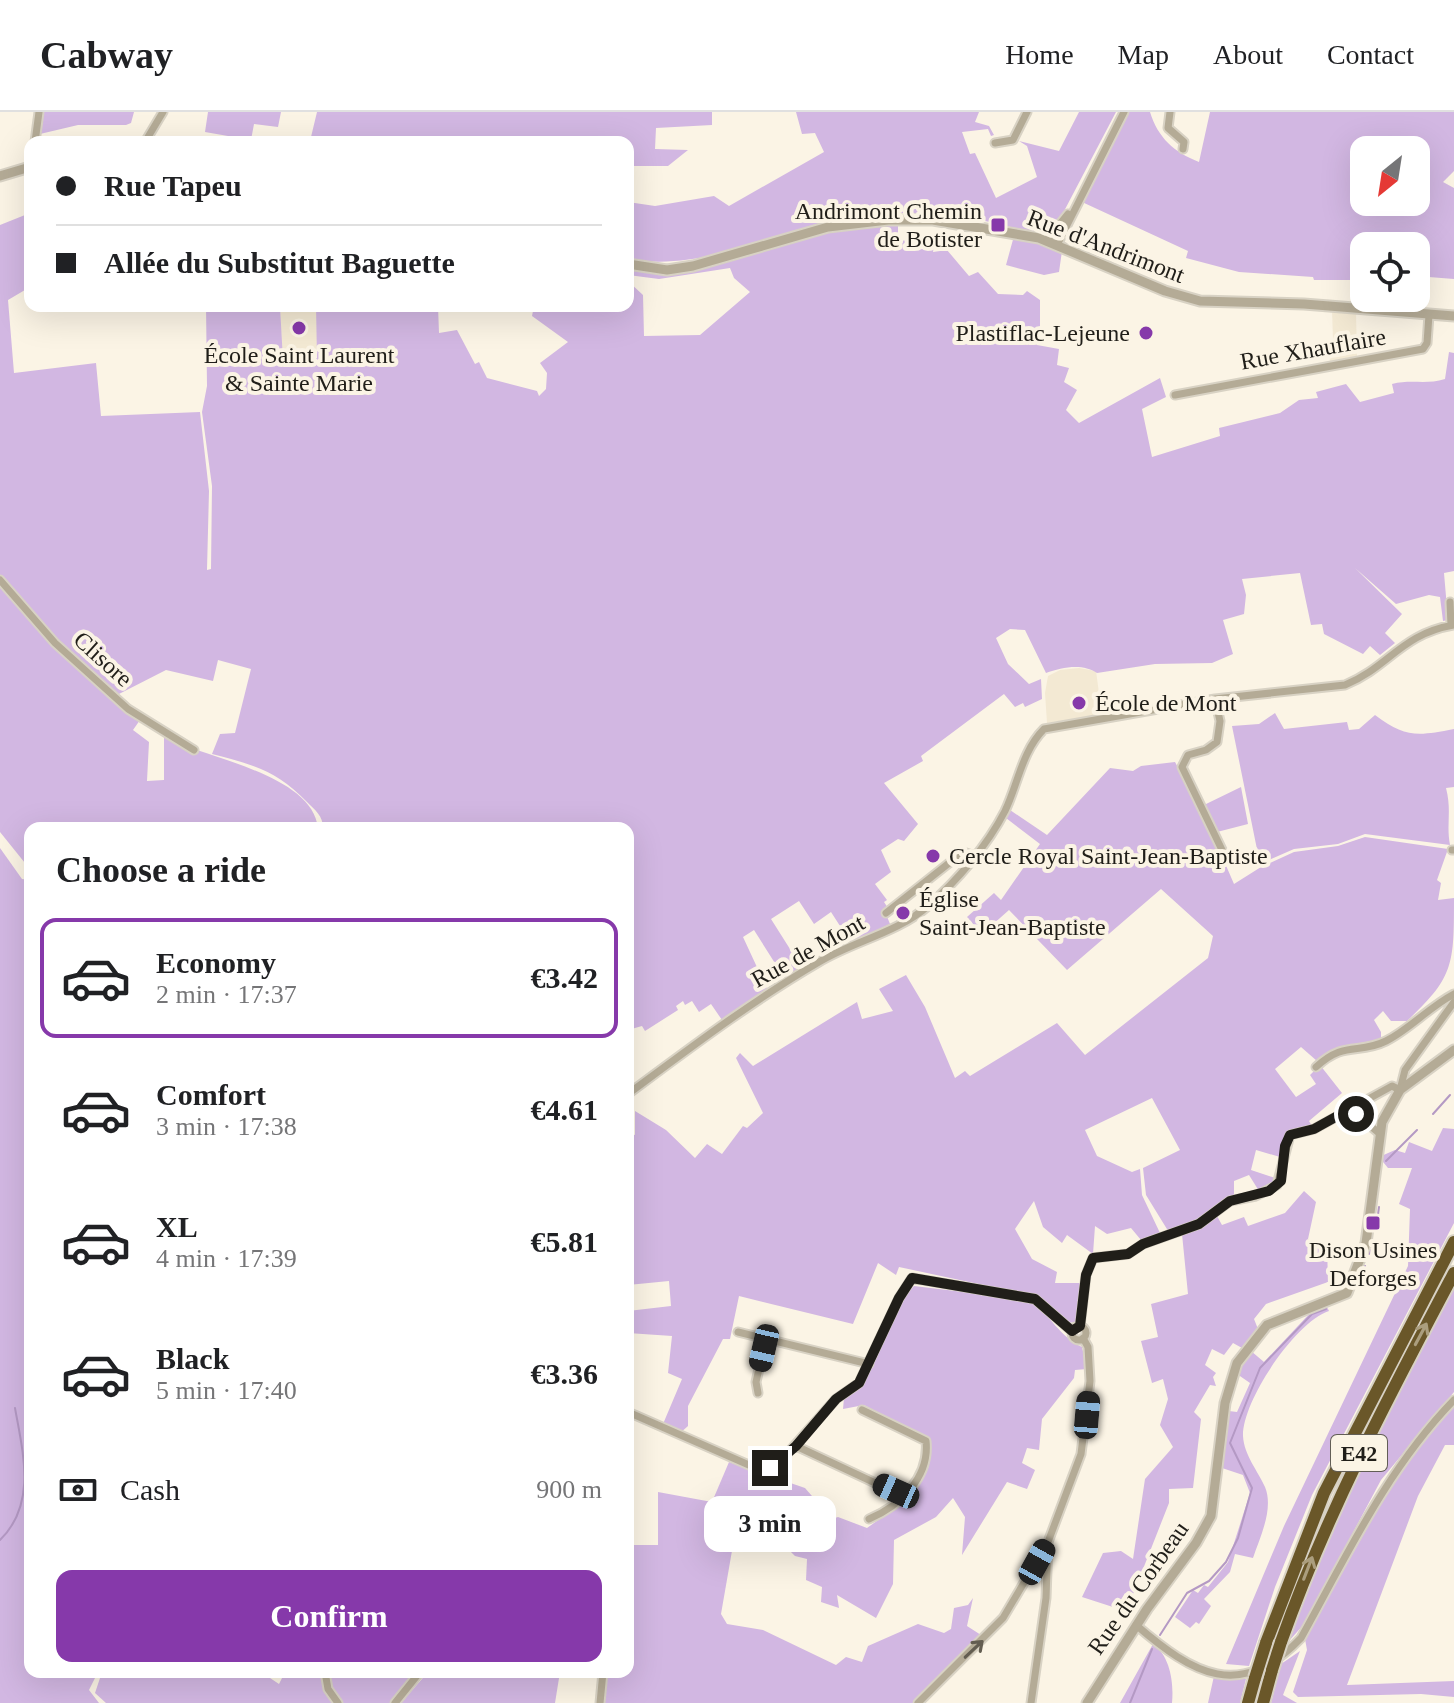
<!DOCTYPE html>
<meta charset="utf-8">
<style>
body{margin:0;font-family:Georgia,serif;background:#f2f2f2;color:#202124;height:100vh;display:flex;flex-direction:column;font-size:30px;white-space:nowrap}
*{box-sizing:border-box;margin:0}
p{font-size:26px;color:#757577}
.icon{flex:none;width:44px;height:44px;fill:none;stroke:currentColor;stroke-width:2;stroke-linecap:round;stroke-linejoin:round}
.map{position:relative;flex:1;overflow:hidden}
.side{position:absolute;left:24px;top:710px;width:610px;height:856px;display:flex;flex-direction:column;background:#fff;border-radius:16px;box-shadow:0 8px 32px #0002}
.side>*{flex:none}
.banner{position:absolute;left:24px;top:24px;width:610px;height:176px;border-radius:16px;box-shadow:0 8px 32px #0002;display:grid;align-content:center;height:176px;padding:0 32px;background:#fff}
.needle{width:52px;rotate:210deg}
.buttons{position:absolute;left:1350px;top:24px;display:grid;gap:16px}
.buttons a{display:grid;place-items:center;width:80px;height:80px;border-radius:16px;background:#fff;box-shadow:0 8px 32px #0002;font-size:40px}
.end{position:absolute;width:36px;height:36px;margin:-18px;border:10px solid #201e19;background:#fff;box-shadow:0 0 0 4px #fff}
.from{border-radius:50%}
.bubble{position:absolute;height:56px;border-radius:16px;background:#fff;box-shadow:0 8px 32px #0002;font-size:26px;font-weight:600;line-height:56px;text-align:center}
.car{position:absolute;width:24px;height:48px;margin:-24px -12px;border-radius:10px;box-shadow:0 0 6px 2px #0007;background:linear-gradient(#222 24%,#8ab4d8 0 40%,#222 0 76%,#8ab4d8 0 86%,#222 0)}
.banner b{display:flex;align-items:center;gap:28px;height:76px;font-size:30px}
.banner b+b{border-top:2px solid #e0e0e0}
.banner i{width:20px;height:20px;background:#202124}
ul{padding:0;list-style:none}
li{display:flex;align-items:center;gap:24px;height:120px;margin:0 16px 12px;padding:0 16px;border:4px solid transparent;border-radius:16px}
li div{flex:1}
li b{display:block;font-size:30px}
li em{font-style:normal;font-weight:600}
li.current{border-color:#8639aa}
li>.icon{width:72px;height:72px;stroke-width:1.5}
h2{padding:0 32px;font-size:36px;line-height:96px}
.pay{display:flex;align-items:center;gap:20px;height:88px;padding:0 32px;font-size:30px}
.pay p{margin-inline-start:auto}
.cta{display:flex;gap:16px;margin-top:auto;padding:16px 32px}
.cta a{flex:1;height:92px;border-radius:16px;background:#8639aa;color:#fff;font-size:32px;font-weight:600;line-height:92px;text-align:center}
header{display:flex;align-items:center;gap:48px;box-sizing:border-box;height:112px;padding:0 40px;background:#fff;border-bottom:2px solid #e0e0e0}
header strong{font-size:38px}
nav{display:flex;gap:44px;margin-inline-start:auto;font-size:28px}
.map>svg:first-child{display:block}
.built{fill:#f3e9d3}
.green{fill:#d2b7e2;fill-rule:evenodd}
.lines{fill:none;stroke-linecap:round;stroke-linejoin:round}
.stream{stroke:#b499c4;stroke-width:2}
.minor-casing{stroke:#d8d2c4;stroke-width:11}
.tertiary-casing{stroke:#d8d2c4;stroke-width:13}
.motorway-casing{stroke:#d8d2c4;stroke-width:16}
.minor{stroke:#b4ab96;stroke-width:7}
.tertiary{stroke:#b4ab96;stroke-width:9}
.motorway{stroke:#6a5729;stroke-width:12}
.motorway-bridge-casing{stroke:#d8d2c4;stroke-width:16;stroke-linecap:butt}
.motorway-bridge{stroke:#6a5729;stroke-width:12}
.oneway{stroke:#ab9e7e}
.oneway2{stroke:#635d51}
.route{stroke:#201e19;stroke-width:10}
.poi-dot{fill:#8639aa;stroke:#fbf4e5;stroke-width:3}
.labels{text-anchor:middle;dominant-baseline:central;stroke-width:8;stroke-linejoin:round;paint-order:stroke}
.shield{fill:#fbf4e5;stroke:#625e56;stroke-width:2}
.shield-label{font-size:22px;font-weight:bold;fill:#201e19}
.poi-label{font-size:24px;fill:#201e19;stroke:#fbf4e5;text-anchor:start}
.street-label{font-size:24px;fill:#201e19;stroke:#fbf4e5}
</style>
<header>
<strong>Cabway</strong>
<nav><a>Home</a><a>Map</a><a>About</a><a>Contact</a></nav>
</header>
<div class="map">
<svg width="1454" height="1591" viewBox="0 0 1454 1591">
<rect width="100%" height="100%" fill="#fbf4e5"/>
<!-- built -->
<path class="built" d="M280,194H317L318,238L282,240Z
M1332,198L1356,200L1357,244L1330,249L1328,230L1333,228Z
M1079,556L1096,559L1099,581L1110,580L1115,600L1047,611L1045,581L1048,564L1060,558Z"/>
<!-- green -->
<path class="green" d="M42,0H134L131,11L126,13H78L40,22Z
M208,0H281L278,15L254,12L251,28L205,20Z
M317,0H712V13L656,16L655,37L688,38L668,54H632L628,59V30H332L311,25Z
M796,0H979L975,10L989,14L994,23L991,24L988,17L962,20L970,42L975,41L996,86L1037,65L1027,34L1019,29L1059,39L1079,0H1116L1062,103L1042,121C1027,121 1010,114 995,111C957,104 917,99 879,102C792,109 712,162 628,147V90L655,94L714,84L729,94L824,40L815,21L802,22Z
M1128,0H1150C1158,26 1174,40 1199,50L1210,0H1454V59L1443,70L1454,76V167L1416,164V134H1364V168H1314L1313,165L1239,160L1186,146L1188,139L1082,90ZM1364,38H1416V90H1364Z
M30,101V175L8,188L14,261L96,251L101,304L200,300L209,379L207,458L211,457L212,374L202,300L207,274L206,194H280L283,249L317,246L316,194H438L439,221L457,218L475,252L479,250L487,266L537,279L539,284L546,277L547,261L540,251L568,230L532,204L534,194H628V169L643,183L644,224L700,223L750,180L734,166L730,156L659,167L628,163V155L675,162L819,120L898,111V128L930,131L934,134L933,140L947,138L969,164L978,160L998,182L1023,183L1027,179L1040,188V216L1035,217L1037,233L1059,237L1057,253L1069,256L1064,270L1077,278L1066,298L1079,311L1160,266L1166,285L1142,297L1152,345L1220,324L1219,316L1280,301L1299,288L1318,286L1316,280L1346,272L1360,290L1394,281L1392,272C1411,267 1426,273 1445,267L1449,240L1454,241V459L1444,461L1448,508L1443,509L1440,485L1429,483L1396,492L1355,456L1402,502L1385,521L1395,531L1380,543L1370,534L1363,542L1324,522L1322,512L1311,513L1300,461L1242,467L1246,483L1244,502L1223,508L1233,542L1212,551L1155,552L1097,561C1083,551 1062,555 1046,561L1025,518L1010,517L996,526L1008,552L1029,572L1041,567L1042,587L1025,595L1023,591L1015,595L1004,582L921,644L923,649L884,671L918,712L904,729L898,727L881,738L891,760L875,772L887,788L884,790L890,799L886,802L890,812L851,831L831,800L814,812L799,789L771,807L802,856L785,867L754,818L743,825L768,879L722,908L711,892L699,900L692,889L685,893L683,889L676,894L678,898L645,919L642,914L628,918V716H323C323,704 315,698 307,690C276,658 254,653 212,642L220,622L235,621L251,557L218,548L213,569L166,558L117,583L44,516L0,465V113Z
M1014,124L1062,139L1059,160L1044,163L1006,153Z
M0,471L40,518L140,608L133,618L149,630L147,669L164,668V625C205,646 312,662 318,716H30L29,756L0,720Z
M1275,601L1284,617L1347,610L1349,618L1359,617L1375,603C1405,626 1418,624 1454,617V675L1446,676C1452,699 1446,712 1450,733L1365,722L1338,732L1294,737L1260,752L1232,614L1259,612Z
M1175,650L1205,705L1234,772L1261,755L1294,740L1338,734L1365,725L1448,737L1437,768L1441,771L1438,788L1454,786C1454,853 1454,865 1407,909H1391L1383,899L1374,908L1381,920V927L1337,936L1317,949L1301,935L1275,957L1296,985L1316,972L1310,963L1320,953L1342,981L1309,1009L1312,1014C1289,1018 1285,1022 1280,1045L1256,1038L1251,1058L1278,1067L1259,1079L1249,1063L1234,1069V1086L1170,1122L1146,1083L1143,1056L1180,1038L1152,986L1085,1018L1097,1044L1132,1060L1140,1057L1142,1083L1160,1121L1141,1128L1131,1116L1107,1122L1095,1114L1093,1142L1067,1123L1062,1131L1043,1115L1034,1089L1015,1117L1032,1147L1057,1160L1055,1171H1080L1078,1210L1065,1211L1035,1184L899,1155L896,1163L878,1151L853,1212L739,1184L730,1227H723L688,1294V1314L679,1322L663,1312L682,1267L668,1261L672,1224L628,1221V1199L671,1194L669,1169L628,1173V1021L635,1023V999L666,1018L695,1046L707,1032L722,1042L743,1014L747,1016L763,1001L736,946L740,941L753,954L857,890L862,907L893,899L879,877L906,863L925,895L955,966L965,959L970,964L1057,911L1085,943L1208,846L1213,824L1161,777L1067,858L1009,798L982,822L967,805L994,781L1001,788L1040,732L1006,706L1010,698L1047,723L1110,656L1133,659L1141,654Z
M1241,675L1248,712L1217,720L1204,693Z
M0,736L22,767L30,768V1560H98L89,1578L99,1591H0Z
M1443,1016L1454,1017V1111L1312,1383L1275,1475L1249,1554L1226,1552L1284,1414L1408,1154L1410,1097L1399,1092L1412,1056H1388L1379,1045L1395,1038L1405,1041L1409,1030L1432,1039Z
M1304,1079L1316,1090L1308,1127L1327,1133L1328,1170L1266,1192L1254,1207L1258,1217L1242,1236L1233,1231L1224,1243L1212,1237L1205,1253L1216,1261L1213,1265L1216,1274L1210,1273L1194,1300L1201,1307L1193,1376L1169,1377V1391L1132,1485L1125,1481L1116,1496L1082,1485L1103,1441L1121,1439L1133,1447L1145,1367L1173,1335L1160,1313L1168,1287L1163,1267L1152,1271L1141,1229L1158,1225L1151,1192L1188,1182L1182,1122L1217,1104L1222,1113L1244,1105L1248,1114L1285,1101Z
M914,1174L1030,1188C1050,1203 1060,1225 1082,1235L1087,1257L1075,1258L1074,1266L1042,1307L1039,1338L1027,1336L1022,1351L1035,1358L1027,1377L1007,1370L962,1443L965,1405L953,1386L936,1405L894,1428L893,1472L876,1506L837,1483L839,1496L821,1490L822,1475L806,1468L807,1447L795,1444L782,1431L744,1424L733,1433L721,1502L727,1512L763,1518L836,1553L846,1545L862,1550L868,1534L918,1512L944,1521L951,1517L954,1496L968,1493L973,1486L967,1514L981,1523L913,1591H601L607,1560H628V1433H658V1380L712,1390L729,1350L805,1376L832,1407L838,1405L867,1416C894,1397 943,1368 927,1327L864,1293L843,1297L844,1286C886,1261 881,1205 914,1174Z
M1454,1175V1280L1381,1368L1305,1511L1289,1529C1331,1405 1393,1291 1454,1175Z
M1327,1195L1329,1199C1296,1209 1242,1289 1243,1324C1244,1343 1258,1359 1265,1375C1274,1397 1260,1425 1253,1446L1235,1442L1230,1460L1204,1487L1211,1494L1199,1512L1196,1510L1190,1516L1175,1505L1193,1478L1198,1481L1204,1473L1208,1475L1228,1450L1250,1381L1243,1363L1222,1356L1229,1299L1237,1300L1250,1271L1237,1262L1251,1239L1264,1250L1312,1199Z
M1454,1292V1333H1445L1418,1384L1347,1573L1454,1569V1585L1421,1582L1298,1585L1293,1580L1307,1538L1305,1527L1405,1348Z
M1153,1532C1170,1544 1174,1570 1172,1591H1120Z
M1300,1539L1283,1583L1297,1591H1271L1281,1552Z
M102,1560H261L279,1572L285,1560H323L327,1582L335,1591H106L95,1581Z
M327,1560H418L393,1591H340L330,1579Z
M428,1560H560L555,1591H401Z
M1214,1564L1246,1567L1240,1591H1208Z"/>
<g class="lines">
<!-- stream -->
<path class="stream" d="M1433,1002L1450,983
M1386,1049L1417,1018
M1377,1110L1379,1095
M1369,1142L1371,1134
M1362,1162L1365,1154
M0,1428C37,1392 23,1341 15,1296
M1160,1523L1187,1481L1209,1469L1226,1450L1238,1426L1252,1376L1230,1331L1260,1256L1312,1202L1326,1197
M1130,1591L1152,1537"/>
<defs>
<path id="minor" d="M1170,0L1168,16L1184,30L1183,37
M35,30L39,0
M145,30L163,0
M995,31L1013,28L1027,0
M1046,129L1068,102
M1057,133L1124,0
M1175,283L1423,237L1427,231L1429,203
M0,468L55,531L128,597L194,638
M1450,490L1451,513
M1215,587L1220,609L1217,630L1206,638L1188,643L1182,655L1223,740
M1452,738H1454
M886,801L963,740L975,744
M1316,955C1345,928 1358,943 1386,929C1410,917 1429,895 1454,882
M628,982C690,936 752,889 819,850C854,829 897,821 928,794C957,769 987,734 1005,699C1018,672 1022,639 1044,617L1215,587L1345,573C1389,555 1401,522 1454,513
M1350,997L1379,1021
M1080,1214L1086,1163L1093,1146L1128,1142L1143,1132L1199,1112L1230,1089L1256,1084L1277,1073L1290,1023L1314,1017L1392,974L1400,978L1405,958L1454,890
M1072 1221a7 7 0 1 1 14 0a7 7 0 1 1-14 0Z
M738,1220L869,1252
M758,1281L756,1270L766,1226
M862,1298L926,1329C930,1365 900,1394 869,1407
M628,1300L758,1357L779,1351L836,1287L859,1271L899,1186L912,1166L1035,1187L1072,1219
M796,1334L903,1384
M1136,1513C1193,1562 1240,1590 1301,1526C1347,1443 1387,1357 1454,1288
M325,1560L328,1577L338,1591
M395,1591L420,1560
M600,1591L603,1560
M918,1591L1003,1506L1047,1432
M1031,1591L1046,1486L1048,1430L1081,1342L1090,1269L1088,1235L1083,1226"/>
<path id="tertiary" d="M0,64L30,55
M628,152L667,158L693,154L828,115L888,108H933L1039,126L1165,179L1200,189L1304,192L1454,204
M1087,1591L1147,1497L1196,1431L1211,1404L1225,1291L1237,1251L1267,1213L1347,1181L1366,1131L1382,1010L1400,978L1454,938"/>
<path id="motorway" d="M1281,1530C1327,1400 1390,1282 1454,1161
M1266,1531L1324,1381L1454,1130
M1248,1591L1255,1566
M1263,1591L1272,1558"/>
</defs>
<!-- minor casing -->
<use href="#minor" class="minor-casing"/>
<!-- tertiary casing -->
<use href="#tertiary" class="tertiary-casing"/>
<!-- motorway casing -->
<use href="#motorway" class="motorway-casing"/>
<!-- minor -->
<use href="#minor" class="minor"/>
<!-- tertiary -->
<use href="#tertiary" class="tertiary"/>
<!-- motorway -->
<use href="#motorway" class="motorway"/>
<defs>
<path id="motorway-bridge" d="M1272,1558L1281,1530
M1255,1566L1266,1531"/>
</defs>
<!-- motorway-bridge casing -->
<use href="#motorway-bridge" class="motorway-bridge-casing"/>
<!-- motorway-bridge -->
<use href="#motorway-bridge" class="motorway-bridge"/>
</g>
<!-- one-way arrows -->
<defs><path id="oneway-shaft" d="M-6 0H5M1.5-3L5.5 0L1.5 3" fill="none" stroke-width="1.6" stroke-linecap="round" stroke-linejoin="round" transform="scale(2)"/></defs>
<g class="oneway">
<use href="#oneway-shaft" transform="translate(1421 1222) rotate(-62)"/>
<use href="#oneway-shaft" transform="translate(1308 1456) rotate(-69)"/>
</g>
<use class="oneway2" href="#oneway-shaft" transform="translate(974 1537) rotate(-43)"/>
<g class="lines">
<!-- route -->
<path class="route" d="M770,1356L796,1334L836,1287L859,1271L899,1186L912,1166L1035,1187L1072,1219L1080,1214L1086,1163L1093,1146L1128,1142L1143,1132L1199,1112L1230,1089L1269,1079L1281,1069L1285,1034L1290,1023L1314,1017L1350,997L1356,1002"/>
</g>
<!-- markers -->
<g class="poi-dot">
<rect x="990" y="105" width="16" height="16" rx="4"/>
<circle cx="299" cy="216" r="8"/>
<circle cx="1146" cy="221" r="8"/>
<circle cx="1079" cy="591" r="8"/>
<circle cx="933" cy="744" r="8"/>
<circle cx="903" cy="801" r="8"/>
<rect x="1365" y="1103" width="16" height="16" rx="4"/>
</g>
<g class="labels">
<!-- shield labels -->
<rect class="shield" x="1331" y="1323" width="56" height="36" rx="6"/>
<g class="shield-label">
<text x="1359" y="1341">E42</text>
</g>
<!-- poi labels -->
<g class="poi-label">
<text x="982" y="99" text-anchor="end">Andrimont Chemin<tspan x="982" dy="28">de Botister</tspan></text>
<text x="1130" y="221" text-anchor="end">Plastiflac-Lejeune</text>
<text x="299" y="243" text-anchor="middle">École Saint Laurent<tspan x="299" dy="28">&amp; Sainte Marie</tspan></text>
<text x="1095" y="591">École de Mont</text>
<text x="949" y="744">Cercle Royal Saint-Jean-Baptiste</text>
<text x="919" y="787">Église<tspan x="919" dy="28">Saint-Jean-Baptiste</tspan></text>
<text x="1373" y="1138" text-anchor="middle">Dison Usines<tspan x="1373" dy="28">Deforges</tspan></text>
</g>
<!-- street labels -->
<g class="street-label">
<text transform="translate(1106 134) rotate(21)">Rue d'Andrimont</text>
<text transform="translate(1313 237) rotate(-10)">Rue Xhauflaire</text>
<text transform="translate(103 547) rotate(42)">Clisore</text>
<text transform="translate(808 839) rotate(-29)">Rue de Mont</text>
<text transform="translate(1138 1476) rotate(-55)">Rue du Corbeau</text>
</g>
</g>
</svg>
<div class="buttons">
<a><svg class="needle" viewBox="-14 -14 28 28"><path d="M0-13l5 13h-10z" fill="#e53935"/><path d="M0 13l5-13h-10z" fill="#757577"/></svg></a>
<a><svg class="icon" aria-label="locate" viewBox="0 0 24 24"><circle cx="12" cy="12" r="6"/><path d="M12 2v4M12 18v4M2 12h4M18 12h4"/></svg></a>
</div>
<i class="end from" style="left:1356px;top:1002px"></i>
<i class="end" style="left:770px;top:1356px"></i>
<div class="bubble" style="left:704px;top:1384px;width:132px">3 min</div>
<i class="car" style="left:764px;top:1236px;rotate:193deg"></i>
<i class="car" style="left:1087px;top:1303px;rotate:5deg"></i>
<i class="car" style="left:896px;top:1379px;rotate:294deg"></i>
<i class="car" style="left:1037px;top:1450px;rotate:29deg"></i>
<div class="banner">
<b><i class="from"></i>Rue Tapeu</b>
<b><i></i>Allée du Substitut Baguette</b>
</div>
<section class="side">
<h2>Choose a ride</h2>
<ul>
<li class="current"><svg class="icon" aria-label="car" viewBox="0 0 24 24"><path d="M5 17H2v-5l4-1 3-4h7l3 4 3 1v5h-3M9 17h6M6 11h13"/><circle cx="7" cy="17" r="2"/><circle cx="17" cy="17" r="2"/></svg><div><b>Economy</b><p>2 min · 17:37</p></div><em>€3.42</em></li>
<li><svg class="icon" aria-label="car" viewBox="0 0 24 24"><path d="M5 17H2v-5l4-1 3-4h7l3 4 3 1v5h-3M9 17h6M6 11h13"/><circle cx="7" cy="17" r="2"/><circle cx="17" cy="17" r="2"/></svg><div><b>Comfort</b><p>3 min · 17:38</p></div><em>€4.61</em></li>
<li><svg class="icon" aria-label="car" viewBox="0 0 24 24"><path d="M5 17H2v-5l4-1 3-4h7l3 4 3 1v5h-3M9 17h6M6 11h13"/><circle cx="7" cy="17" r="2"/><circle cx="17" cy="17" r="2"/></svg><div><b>XL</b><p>4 min · 17:39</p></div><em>€5.81</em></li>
<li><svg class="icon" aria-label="car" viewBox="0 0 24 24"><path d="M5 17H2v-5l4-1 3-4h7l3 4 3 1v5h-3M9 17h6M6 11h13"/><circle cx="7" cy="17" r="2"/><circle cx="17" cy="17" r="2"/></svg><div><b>Black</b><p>5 min · 17:40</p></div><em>€3.36</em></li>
</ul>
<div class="pay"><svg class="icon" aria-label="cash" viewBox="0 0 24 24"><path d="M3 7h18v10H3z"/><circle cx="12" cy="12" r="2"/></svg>Cash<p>900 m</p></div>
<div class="cta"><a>Confirm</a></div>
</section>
</div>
